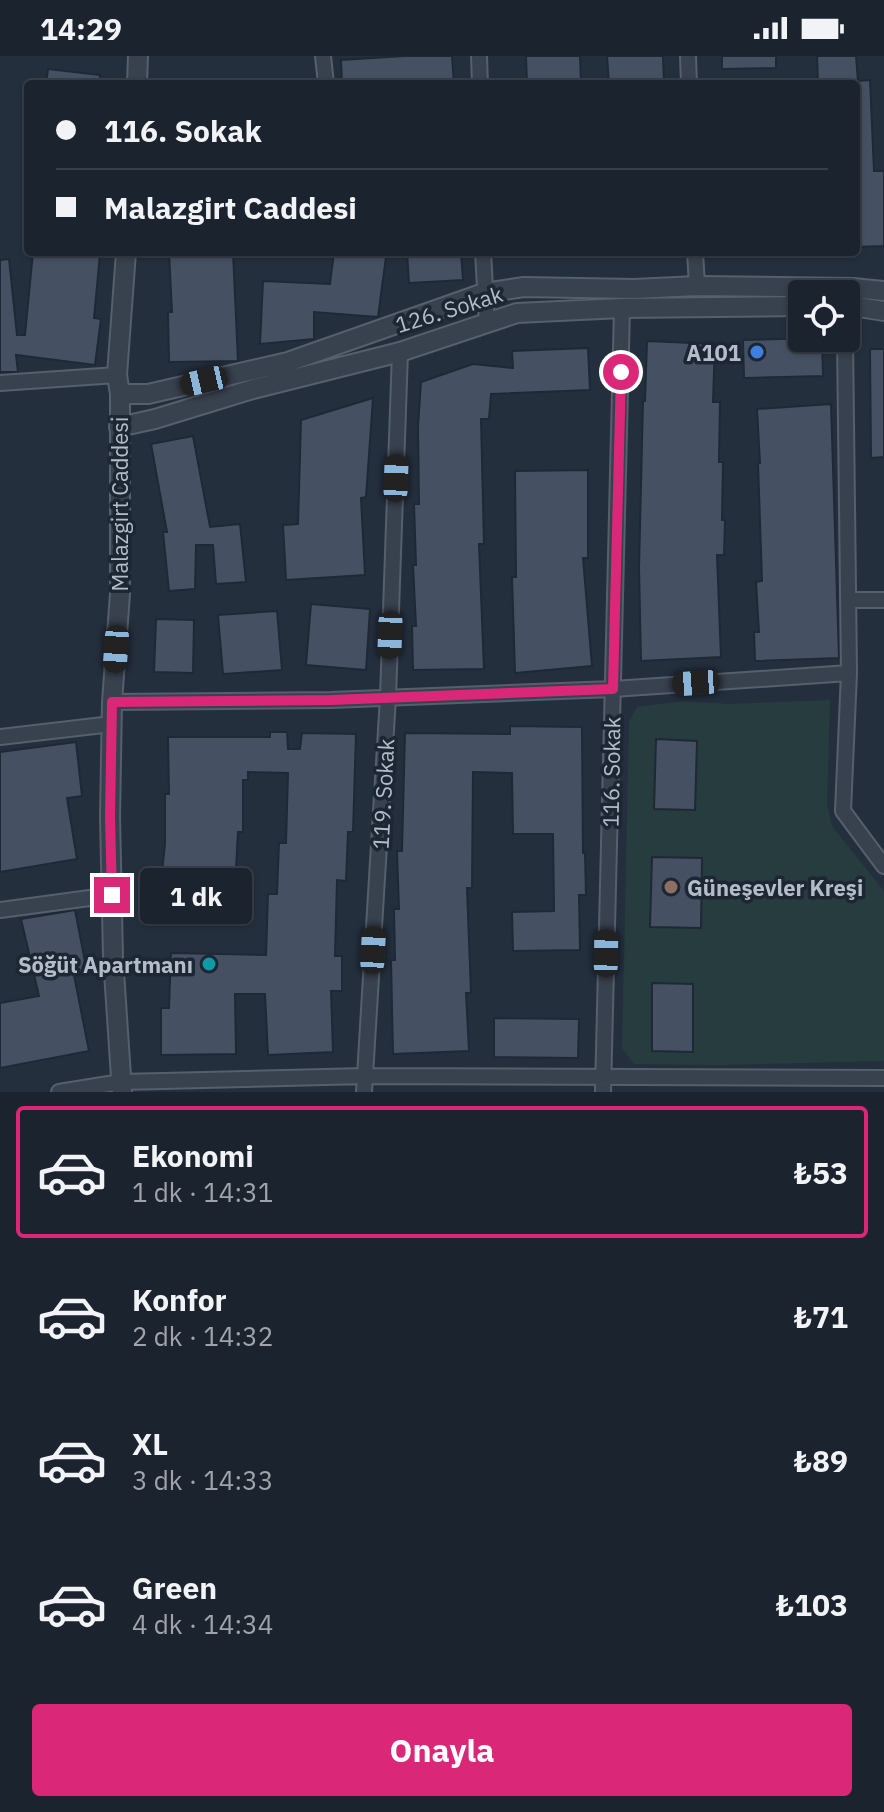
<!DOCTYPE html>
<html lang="tr">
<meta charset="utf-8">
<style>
body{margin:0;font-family:"IBM Plex Sans",sans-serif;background:#242b36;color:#f1f3f6;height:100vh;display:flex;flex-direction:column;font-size:30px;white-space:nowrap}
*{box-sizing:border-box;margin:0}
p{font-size:26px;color:#a0a4aa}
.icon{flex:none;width:44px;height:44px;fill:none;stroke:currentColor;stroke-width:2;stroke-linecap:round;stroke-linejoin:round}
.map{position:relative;height:1036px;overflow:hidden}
.sheet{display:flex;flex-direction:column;background:#1b232e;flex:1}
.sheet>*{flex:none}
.guide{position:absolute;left:24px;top:24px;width:836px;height:176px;border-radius:8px;box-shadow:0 2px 6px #0004,0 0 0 2px #39404a;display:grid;align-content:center;height:176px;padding:0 32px;background:#1b232e}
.tools{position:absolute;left:788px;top:224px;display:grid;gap:16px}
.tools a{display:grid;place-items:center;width:72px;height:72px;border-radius:8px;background:#1b232e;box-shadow:0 2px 6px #0004,0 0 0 2px #39404a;font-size:40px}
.end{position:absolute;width:36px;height:36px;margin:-18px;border:10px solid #db2777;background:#fff;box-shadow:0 0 0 4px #fff}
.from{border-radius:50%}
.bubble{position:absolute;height:56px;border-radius:8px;background:#1b232e;box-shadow:0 2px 6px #0004,0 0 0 2px #39404a;font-size:26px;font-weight:700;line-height:56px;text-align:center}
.car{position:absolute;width:24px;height:48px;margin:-24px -12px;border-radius:10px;box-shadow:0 0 6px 2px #0007;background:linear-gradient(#222 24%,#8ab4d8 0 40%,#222 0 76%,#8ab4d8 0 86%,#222 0)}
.guide b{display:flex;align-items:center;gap:28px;height:76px;font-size:30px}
.guide b+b{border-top:2px solid #39404a}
.guide i{width:20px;height:20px;background:#f1f3f6}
ul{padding:14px 0 0;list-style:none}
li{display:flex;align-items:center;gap:24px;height:132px;margin:0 16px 12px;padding:0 16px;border:4px solid transparent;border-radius:8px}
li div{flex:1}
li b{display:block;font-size:30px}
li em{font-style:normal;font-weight:700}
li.on{border-color:#db2777}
li>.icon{width:72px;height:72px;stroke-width:1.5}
.button{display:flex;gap:16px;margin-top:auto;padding:16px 32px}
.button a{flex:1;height:92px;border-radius:8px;background:#db2777;color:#fff;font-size:32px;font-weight:700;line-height:92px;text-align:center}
.status{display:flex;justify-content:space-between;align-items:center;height:56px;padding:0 40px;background:#1b232e;direction:ltr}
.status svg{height:22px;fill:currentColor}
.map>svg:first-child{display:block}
.green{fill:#263c3f}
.building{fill:#455162;stroke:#1f2835;stroke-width:2}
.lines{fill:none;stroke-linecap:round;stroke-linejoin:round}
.minor-casing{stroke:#565f6c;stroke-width:18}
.tertiary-casing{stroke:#565f6c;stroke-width:22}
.minor{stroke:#38414e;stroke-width:14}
.tertiary{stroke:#38414e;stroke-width:18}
.route{stroke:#db2777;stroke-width:10}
.shop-dot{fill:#3f7fe0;stroke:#1d2633;stroke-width:3}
.education-dot{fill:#8d6e63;stroke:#1d2633;stroke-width:3}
.culture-dot{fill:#0f9aa8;stroke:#1d2633;stroke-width:3}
.labels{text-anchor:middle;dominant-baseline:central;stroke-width:7;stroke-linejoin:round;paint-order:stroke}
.street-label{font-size:22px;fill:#b4bcc9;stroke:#1d2633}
.poi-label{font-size:22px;font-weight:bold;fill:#b4bcc9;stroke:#1d2633;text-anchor:end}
</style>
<div class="status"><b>14:29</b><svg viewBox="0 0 49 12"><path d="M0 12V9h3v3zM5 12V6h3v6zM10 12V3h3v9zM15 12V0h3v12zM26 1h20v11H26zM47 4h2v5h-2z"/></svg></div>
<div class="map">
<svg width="884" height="1036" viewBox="0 0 884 1036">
<rect width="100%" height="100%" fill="#242f3e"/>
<!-- green -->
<path class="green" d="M830,644L827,748L832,770L884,835V1005L724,1009L634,1008L622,992L629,666L637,651L684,645L727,648Z"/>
<!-- building -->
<path class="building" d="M405,0H452L454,28H342L341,4Z
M526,0H580L581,28H527Z
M607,0H663L664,28H609Z
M722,0H776V12L722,13Z
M817,0H856L858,25L870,24L874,115H884V190L856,191V28H818Z
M48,13L100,19V28H46Z
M33,196L100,198L94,262L101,263L95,309L16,299L18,316H0V204L9,203L17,279H25Z
M169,196H233L238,305L169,306L168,256H172Z
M334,196L386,201L378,261L314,256V283L260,288L263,225L330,228Z
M407,196H461L463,224L409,227Z
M822,282L823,320L744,322L743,284Z
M647,285L715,288L713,346H720L719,406H723L722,464H725L724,499H717L721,601L641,605L639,512L643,345H645Z
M588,292L590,334L491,338L489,363H481L484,488H479L484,613L413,614L412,570H416L413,509H416L414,448H419L418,371L421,326L473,308L513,312L512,295Z
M870,293H884V401L871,402Z
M373,342L366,441L361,442L365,519L286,524L283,469L298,468L301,364Z
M831,348L839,602L755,605L754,576H759L756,526L762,525L758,407H760L757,353Z
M193,380L210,471L240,468L246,526L216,528L213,489H196L195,533L169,535L163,476H167L151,388Z
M588,414V502H583L592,610L515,617L512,521H516L515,415Z
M311,548L370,553L366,614L306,609Z
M277,555L282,614L223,618L218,559Z
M156,563L194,564L193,617L154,616Z
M510,670L582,671L583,797H585L586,839H579L580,894L513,895L512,856L554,855L553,778H513L512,717L473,716L472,832H467L471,937H466L469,995L393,998L391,904H395L394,853H399L397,795H402L405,677L510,678Z
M270,676H287L288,693H300L302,677L356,678L353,776H348L346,825L337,824L335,900H342V935H331L333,996L268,999L265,938H235L236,998L161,999V952H169L171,897L266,899L268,838H277L279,787H286L288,717L248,716V724H243V776H238L235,831L161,826L165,788V738H169L168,681H270Z
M656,683L697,685L695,754L654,753Z
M76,686L82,740L67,742L77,803L0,816V696Z
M652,801L702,802L701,872L650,871Z
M75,854L87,916L74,919L89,995L0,1012V947L39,940L21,863Z
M652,927L693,928V996L652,995Z
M494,962L579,963L578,1002L494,1001Z"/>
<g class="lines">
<defs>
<path id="minor" d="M323,0L326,28
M479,0L480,28
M688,0L689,28
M483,196L487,267
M695,196L697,230
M845,282L849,617L843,755L884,810
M0,327L117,319
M848,544H884
M112,646L331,644L613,633L849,617
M0,681L112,668
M0,854L112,839
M59,1036L121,1026L366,1020L884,1022
M364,1036L388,641L400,296
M603,1036L622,252"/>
<path id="tertiary" d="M137,28L138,0
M846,249L884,255
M120,338H148L288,306L484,237L524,231L634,233L697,230L853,232L884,235
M119,371L155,363L253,333L400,296L517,257L622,252L802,250
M122,1036L113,901L110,761L112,646L120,538V338L117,319L126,196"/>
</defs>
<!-- minor casing -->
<use href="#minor" class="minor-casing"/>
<!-- tertiary casing -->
<use href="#tertiary" class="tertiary-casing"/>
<!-- minor -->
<use href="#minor" class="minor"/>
<!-- tertiary -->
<use href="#tertiary" class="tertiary"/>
</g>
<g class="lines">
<!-- route -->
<path class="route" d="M112,839L110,761L112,646L331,644L613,633L621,316"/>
</g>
<!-- markers -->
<circle class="shop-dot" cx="757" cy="296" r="8"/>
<circle class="education-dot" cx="671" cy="831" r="8"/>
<circle class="culture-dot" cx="209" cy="908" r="8"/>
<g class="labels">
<!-- street labels -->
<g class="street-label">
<text transform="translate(449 253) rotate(-17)">126. Sokak</text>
<text transform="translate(119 448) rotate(-90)">Malazgirt Caddesi</text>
<text transform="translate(611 716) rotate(-89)">116. Sokak</text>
<text transform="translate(383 738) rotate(-87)">119. Sokak</text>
</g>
<!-- poi labels -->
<g class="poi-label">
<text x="741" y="296">A101</text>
<text x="687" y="831" text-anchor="start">Güneşevler Kreşi</text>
<text x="193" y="908">Söğüt Apartmanı</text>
</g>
</g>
</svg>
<div class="tools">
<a><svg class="icon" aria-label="locate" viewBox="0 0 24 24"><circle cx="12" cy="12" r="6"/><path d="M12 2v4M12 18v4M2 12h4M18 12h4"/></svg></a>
</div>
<i class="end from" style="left:621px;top:316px"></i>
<i class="end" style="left:112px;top:839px"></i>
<div class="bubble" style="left:140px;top:812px;width:112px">1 dk</div>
<i class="car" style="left:204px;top:325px;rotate:257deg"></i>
<i class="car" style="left:396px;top:422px;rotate:2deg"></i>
<i class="car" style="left:390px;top:579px;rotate:182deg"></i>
<i class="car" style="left:116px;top:593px;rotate:184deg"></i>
<i class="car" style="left:696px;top:627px;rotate:266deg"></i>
<i class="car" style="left:373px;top:894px;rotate:3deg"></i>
<i class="car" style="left:606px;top:897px;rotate:1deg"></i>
<div class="guide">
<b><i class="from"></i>116. Sokak</b>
<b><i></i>Malazgirt Caddesi</b>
</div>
</div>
<section class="sheet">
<ul>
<li class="on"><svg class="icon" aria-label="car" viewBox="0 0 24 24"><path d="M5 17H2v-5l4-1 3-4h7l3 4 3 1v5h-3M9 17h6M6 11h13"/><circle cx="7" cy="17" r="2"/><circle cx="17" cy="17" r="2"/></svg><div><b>Ekonomi</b><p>1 dk · 14:31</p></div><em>₺53</em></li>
<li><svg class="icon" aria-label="car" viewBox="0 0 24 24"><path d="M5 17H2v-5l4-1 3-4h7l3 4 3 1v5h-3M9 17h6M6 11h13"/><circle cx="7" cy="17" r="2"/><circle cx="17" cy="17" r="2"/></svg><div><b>Konfor</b><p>2 dk · 14:32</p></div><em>₺71</em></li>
<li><svg class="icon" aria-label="car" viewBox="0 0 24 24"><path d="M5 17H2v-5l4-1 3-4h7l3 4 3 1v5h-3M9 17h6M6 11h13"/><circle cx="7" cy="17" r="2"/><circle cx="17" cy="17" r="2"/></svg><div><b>XL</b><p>3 dk · 14:33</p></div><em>₺89</em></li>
<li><svg class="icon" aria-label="car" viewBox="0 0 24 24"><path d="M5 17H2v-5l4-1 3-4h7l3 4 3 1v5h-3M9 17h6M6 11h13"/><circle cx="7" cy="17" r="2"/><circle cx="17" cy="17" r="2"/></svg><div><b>Green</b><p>4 dk · 14:34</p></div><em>₺103</em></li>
</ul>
<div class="button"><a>Onayla</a></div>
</section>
